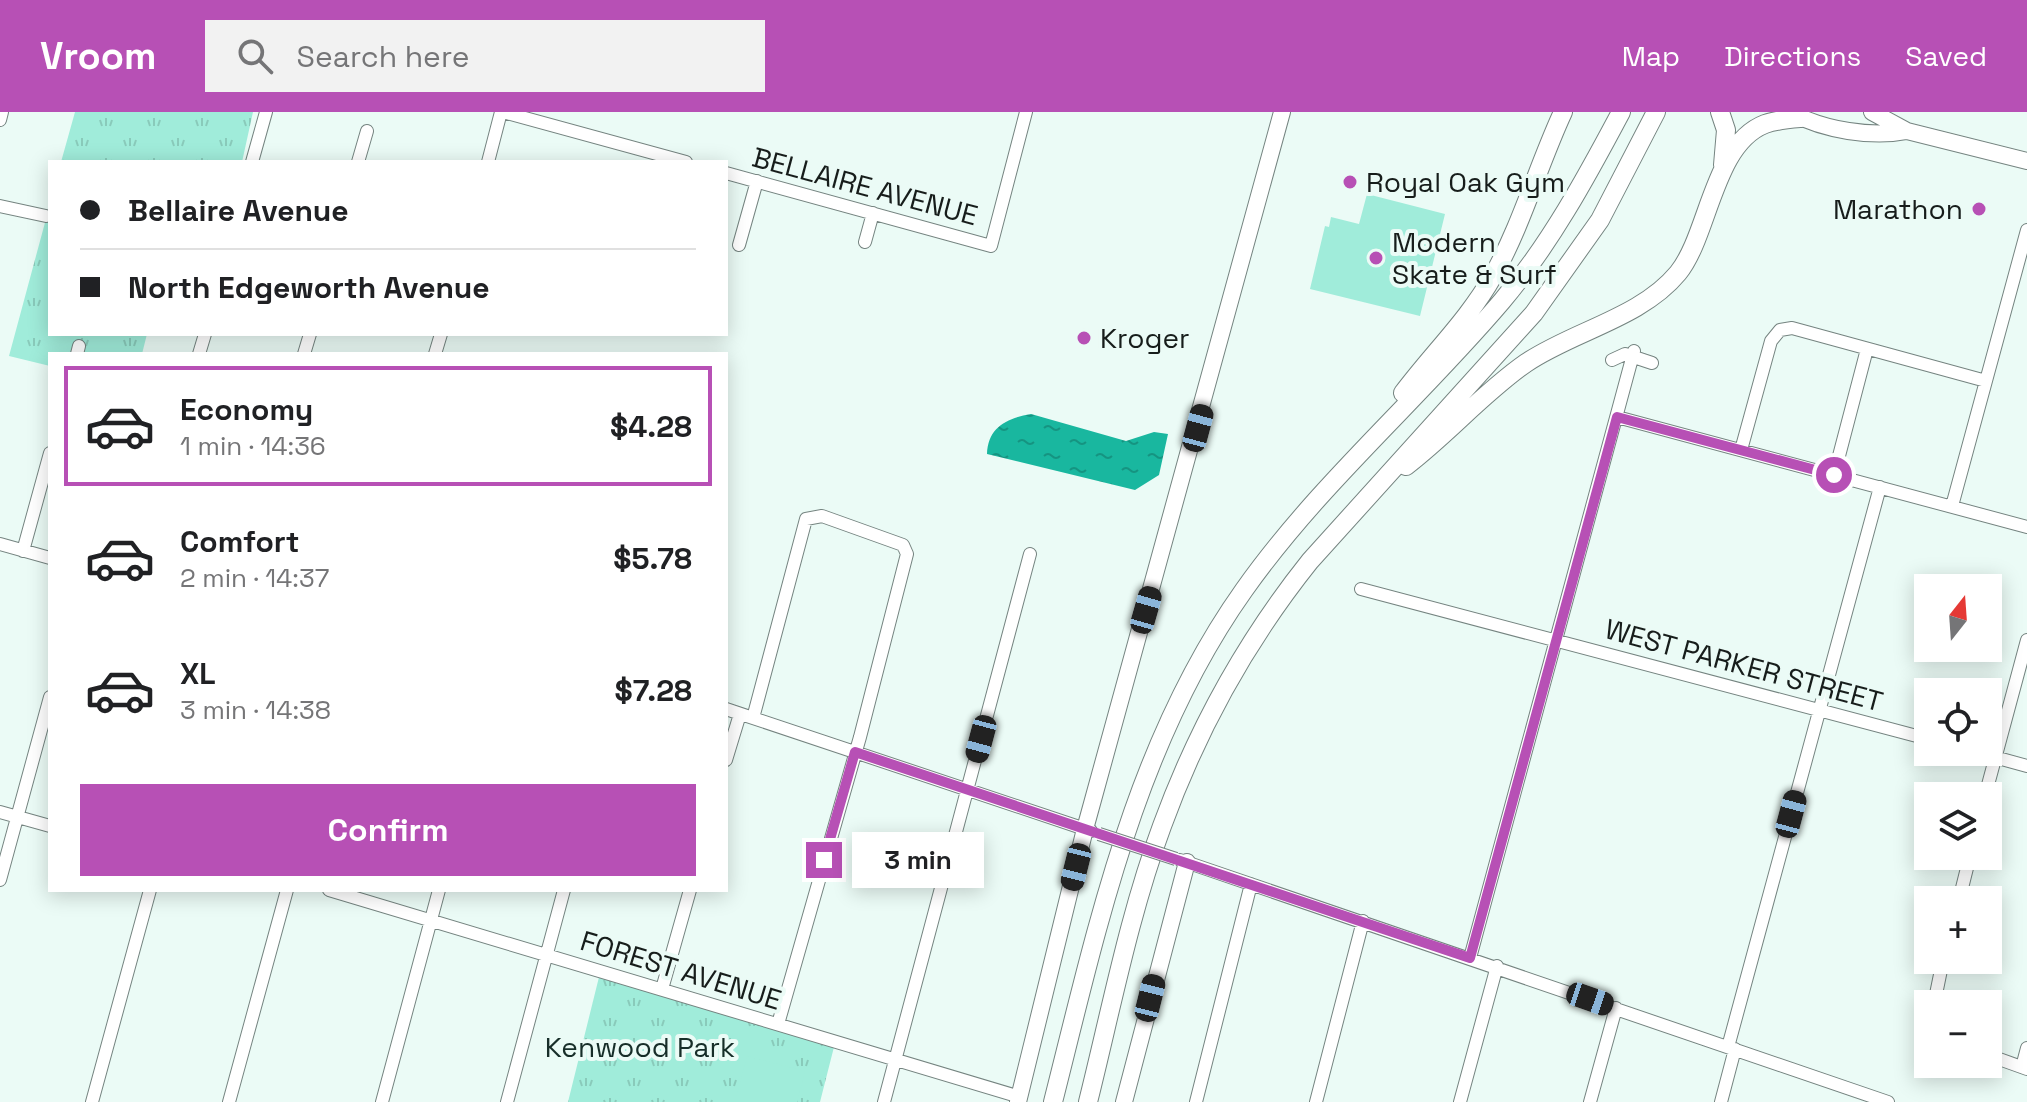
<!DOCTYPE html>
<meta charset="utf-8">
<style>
body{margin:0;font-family:"Space Grotesk",sans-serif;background:#f2f2f2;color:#202124;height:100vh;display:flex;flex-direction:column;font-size:30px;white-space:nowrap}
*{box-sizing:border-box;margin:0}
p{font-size:26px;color:#757577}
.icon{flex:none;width:44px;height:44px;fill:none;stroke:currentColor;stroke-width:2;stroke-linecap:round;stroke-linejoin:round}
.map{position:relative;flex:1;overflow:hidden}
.sheet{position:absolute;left:48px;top:240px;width:680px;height:540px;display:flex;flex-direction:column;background:#fff;border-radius:0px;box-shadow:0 4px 20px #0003}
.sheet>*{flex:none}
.top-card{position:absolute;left:48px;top:48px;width:680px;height:176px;border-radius:0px;box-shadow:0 4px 20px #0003;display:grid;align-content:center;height:176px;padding:0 32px;background:#fff}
.needle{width:52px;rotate:17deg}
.controls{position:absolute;left:1914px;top:462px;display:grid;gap:16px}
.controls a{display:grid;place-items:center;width:88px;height:88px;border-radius:0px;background:#fff;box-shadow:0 4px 20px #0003;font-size:40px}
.end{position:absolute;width:36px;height:36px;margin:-18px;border:10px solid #b750b5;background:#fff;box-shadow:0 0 0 4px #fff}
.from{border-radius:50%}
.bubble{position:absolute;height:56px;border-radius:0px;background:#fff;box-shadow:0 4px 20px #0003;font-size:26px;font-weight:700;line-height:56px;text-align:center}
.car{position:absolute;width:24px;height:48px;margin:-24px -12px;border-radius:10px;box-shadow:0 0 6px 2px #0007;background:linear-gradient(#222 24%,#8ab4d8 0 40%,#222 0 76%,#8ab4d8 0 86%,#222 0)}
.top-card b{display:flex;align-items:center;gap:28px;height:76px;font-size:30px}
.top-card b+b{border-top:2px solid #e0e0e0}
.top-card i{width:20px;height:20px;background:#202124}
ul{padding:14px 0 0;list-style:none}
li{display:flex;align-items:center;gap:24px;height:120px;margin:0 16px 12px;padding:0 16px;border:4px solid transparent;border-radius:0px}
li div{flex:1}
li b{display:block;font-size:30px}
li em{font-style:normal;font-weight:700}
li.selected{border-color:#b750b5}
li>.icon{width:72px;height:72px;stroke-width:1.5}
.button{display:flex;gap:16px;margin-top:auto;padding:16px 32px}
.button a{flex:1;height:92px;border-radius:0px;background:#b750b5;color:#fff;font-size:32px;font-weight:700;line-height:92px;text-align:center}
header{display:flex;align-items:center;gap:48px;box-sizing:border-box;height:112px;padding:0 40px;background:#b750b5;color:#fff}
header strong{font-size:38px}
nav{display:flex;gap:44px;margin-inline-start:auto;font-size:28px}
.search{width:560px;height:72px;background:#f2f2f2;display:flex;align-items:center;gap:20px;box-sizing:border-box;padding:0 28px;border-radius:0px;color:#757577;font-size:30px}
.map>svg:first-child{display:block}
.park{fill:url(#park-tufts)}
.garden{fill:#a0ecda}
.water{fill:url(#water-ripples)}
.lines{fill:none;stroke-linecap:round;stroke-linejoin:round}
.minor-casing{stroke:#758480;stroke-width:14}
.major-casing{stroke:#758480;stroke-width:18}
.highway-casing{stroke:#758480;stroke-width:20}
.minor{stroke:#fff;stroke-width:12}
.major{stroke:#fff;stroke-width:16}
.highway{stroke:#fff;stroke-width:18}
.minor-bridge-casing{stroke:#758480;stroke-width:14;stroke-linecap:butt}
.minor-bridge{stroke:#fff;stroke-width:12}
.route{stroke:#b750b5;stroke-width:10}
.poi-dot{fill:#b750b5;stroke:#ebfbf6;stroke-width:3}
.labels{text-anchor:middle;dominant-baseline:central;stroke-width:8;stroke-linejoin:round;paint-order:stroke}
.poi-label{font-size:28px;fill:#171d1b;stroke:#ebfbf6;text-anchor:start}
.street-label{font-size:28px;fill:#171d1b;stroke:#ebfbf6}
.park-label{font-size:28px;fill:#172e29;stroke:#ebfbf6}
</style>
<header>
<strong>Vroom</strong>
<div class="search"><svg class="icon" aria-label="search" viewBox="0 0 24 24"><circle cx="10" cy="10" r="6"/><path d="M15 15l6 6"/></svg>Search here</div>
<nav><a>Map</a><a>Directions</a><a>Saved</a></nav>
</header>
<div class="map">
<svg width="2027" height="990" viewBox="0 0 2027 990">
<defs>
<pattern id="park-tufts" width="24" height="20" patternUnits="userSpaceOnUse" patternTransform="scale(2)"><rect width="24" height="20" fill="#a0ecda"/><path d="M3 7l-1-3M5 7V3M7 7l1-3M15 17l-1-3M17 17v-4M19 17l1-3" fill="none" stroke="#89caba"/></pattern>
<pattern id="water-ripples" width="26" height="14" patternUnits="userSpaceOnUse" patternTransform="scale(2)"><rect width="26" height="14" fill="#19b79f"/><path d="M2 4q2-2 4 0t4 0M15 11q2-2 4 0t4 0" fill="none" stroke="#159481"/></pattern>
</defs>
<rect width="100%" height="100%" fill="#ebfbf6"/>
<!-- park -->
<path class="park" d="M75,0H253L242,50H61Z
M50,92V222H147L142,242H50V254L9,244Z
M599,865L834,935L820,990H568Z"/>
<!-- garden -->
<path class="garden" d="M1367,82L1445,102L1420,204L1310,177L1325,114L1329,115L1331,105L1359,112Z
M747,944L805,959L797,990H735Z"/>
<!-- water -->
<path class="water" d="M1031,302L1126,329L1154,320L1168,322L1159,363L1135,378L987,342C988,315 1007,306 1031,302Z"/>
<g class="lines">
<defs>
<path id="minor" d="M503,0L686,50
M0,8L2,0
M252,50L266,0
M358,50L367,19
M488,50L501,0
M726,61L991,134L1026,0
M0,94L46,104
M865,130L873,101
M739,133L757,69
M77,242L79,234
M199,242L205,222
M304,242L310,222
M435,242L441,222
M1612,248L1625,242L1652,251
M1617,305L2027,415
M1741,338L1771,229L1780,218L1792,216L1986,269
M1834,363L1867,237
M1952,394L2027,118
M0,432L50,446
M23,439L50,341
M1361,477L1928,627
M726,597L1091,719
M753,606L806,407L822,404L903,433L907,442L860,625L778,912
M1976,640L2027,654
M726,648L740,602
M1985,684L2027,528
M0,700L50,714
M1180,748L1888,990
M0,768L50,585
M329,778L1020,985
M1959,788L1970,744
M1470,846L1634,239
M662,877L690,778
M1934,892L1943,848
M1728,935L1880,375
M1988,943L2027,957
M2022,955L2027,936
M92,990L150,778
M229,990L287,778
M382,990L439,778
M507,990L564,778
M884,990L1030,442
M1196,990L1251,772
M1316,990L1363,809
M1460,990L1497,854
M1590,990L1616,896
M1721,990L1735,937"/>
<path id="major" d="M1872,0L1907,19L2027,49
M1792,1C1824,18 1872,26 1907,19
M1018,990L1085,717L1282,0
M1124,990L1187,750"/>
<path id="highway" d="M1720,0L1726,18L1723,53
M1403,281C1433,241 1468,208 1493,164C1522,112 1538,54 1563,0
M1406,354C1448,322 1483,281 1526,251C1573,219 1641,206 1678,161C1709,123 1713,32 1765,12C1776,8 1789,7 1801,6
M1053,990C1098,812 1136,630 1244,478C1319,372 1418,288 1502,189C1550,132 1586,66 1621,0
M1088,990C1111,898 1129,803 1162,714C1197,618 1246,529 1310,449L1534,201L1600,108L1656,0"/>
</defs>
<!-- minor casing -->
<use href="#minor" class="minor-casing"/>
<!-- major casing -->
<use href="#major" class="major-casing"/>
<!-- highway casing -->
<use href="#highway" class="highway-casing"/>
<!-- minor -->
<use href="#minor" class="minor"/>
<!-- major -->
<use href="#major" class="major"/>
<!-- highway -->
<use href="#highway" class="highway"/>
<defs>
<path id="minor-bridge" d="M1099,722L1176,747"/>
</defs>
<!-- minor-bridge casing -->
<use href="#minor-bridge" class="minor-bridge-casing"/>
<!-- minor-bridge -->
<use href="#minor-bridge" class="minor-bridge"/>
</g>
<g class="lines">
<!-- route -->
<path class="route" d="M824,748L855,640L1470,846L1617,305L1834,363"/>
</g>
<!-- markers -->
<g class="poi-dot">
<circle cx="1350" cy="70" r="8"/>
<circle cx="1979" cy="97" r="8"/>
<circle cx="1376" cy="146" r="8"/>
<circle cx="1084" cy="226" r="8"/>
</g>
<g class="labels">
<!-- poi labels -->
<g class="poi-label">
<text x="1366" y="70">Royal Oak Gym</text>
<text x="1963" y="97" text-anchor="end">Marathon</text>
<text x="1392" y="130">Modern<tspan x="1392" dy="32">Skate &amp; Surf</tspan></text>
<text x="1100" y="226">Kroger</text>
</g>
<!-- street labels -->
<g class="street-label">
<text transform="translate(865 74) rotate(15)">BELLAIRE AVENUE</text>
<text transform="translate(1744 553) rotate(15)">WEST PARKER STREET</text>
<text transform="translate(681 858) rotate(17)">FOREST AVENUE</text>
</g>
<!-- park labels -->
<g class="park-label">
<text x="640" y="935">Kenwood Park</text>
</g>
</g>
</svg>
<div class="controls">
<a><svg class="needle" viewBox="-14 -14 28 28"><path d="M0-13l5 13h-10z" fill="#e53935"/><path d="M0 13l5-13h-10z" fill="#757577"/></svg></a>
<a><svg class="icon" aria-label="locate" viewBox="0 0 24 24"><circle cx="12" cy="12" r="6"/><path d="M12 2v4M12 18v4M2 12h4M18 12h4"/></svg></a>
<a><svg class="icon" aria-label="layers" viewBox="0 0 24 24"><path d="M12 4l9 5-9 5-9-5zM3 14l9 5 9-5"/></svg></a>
<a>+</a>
<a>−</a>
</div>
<i class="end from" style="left:1834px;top:363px"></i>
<i class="end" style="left:824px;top:748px"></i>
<div class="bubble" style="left:852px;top:720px;width:132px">3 min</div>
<i class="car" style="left:1198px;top:316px;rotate:15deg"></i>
<i class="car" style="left:1146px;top:498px;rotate:16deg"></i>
<i class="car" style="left:981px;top:627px;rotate:195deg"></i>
<i class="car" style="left:1791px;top:702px;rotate:15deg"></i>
<i class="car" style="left:1076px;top:755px;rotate:194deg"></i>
<i class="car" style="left:1150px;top:886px;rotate:14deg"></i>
<i class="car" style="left:1590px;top:887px;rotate:109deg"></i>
<div class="top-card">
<b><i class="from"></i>Bellaire Avenue</b>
<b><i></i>North Edgeworth Avenue</b>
</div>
<section class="sheet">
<ul>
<li class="selected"><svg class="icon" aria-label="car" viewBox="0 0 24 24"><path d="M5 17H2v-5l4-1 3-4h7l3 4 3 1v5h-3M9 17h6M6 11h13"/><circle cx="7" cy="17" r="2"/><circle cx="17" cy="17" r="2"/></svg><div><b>Economy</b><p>1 min · 14:36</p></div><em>$4.28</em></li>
<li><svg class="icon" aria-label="car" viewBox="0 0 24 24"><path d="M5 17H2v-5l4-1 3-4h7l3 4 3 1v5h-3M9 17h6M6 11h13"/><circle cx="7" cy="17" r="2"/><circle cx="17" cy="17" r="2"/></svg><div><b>Comfort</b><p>2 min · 14:37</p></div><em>$5.78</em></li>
<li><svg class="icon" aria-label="car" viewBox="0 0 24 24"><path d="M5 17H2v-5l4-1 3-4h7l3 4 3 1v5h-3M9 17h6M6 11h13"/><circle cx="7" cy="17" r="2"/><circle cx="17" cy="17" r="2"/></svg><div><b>XL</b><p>3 min · 14:38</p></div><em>$7.28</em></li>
</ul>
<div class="button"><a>Confirm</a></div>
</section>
</div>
